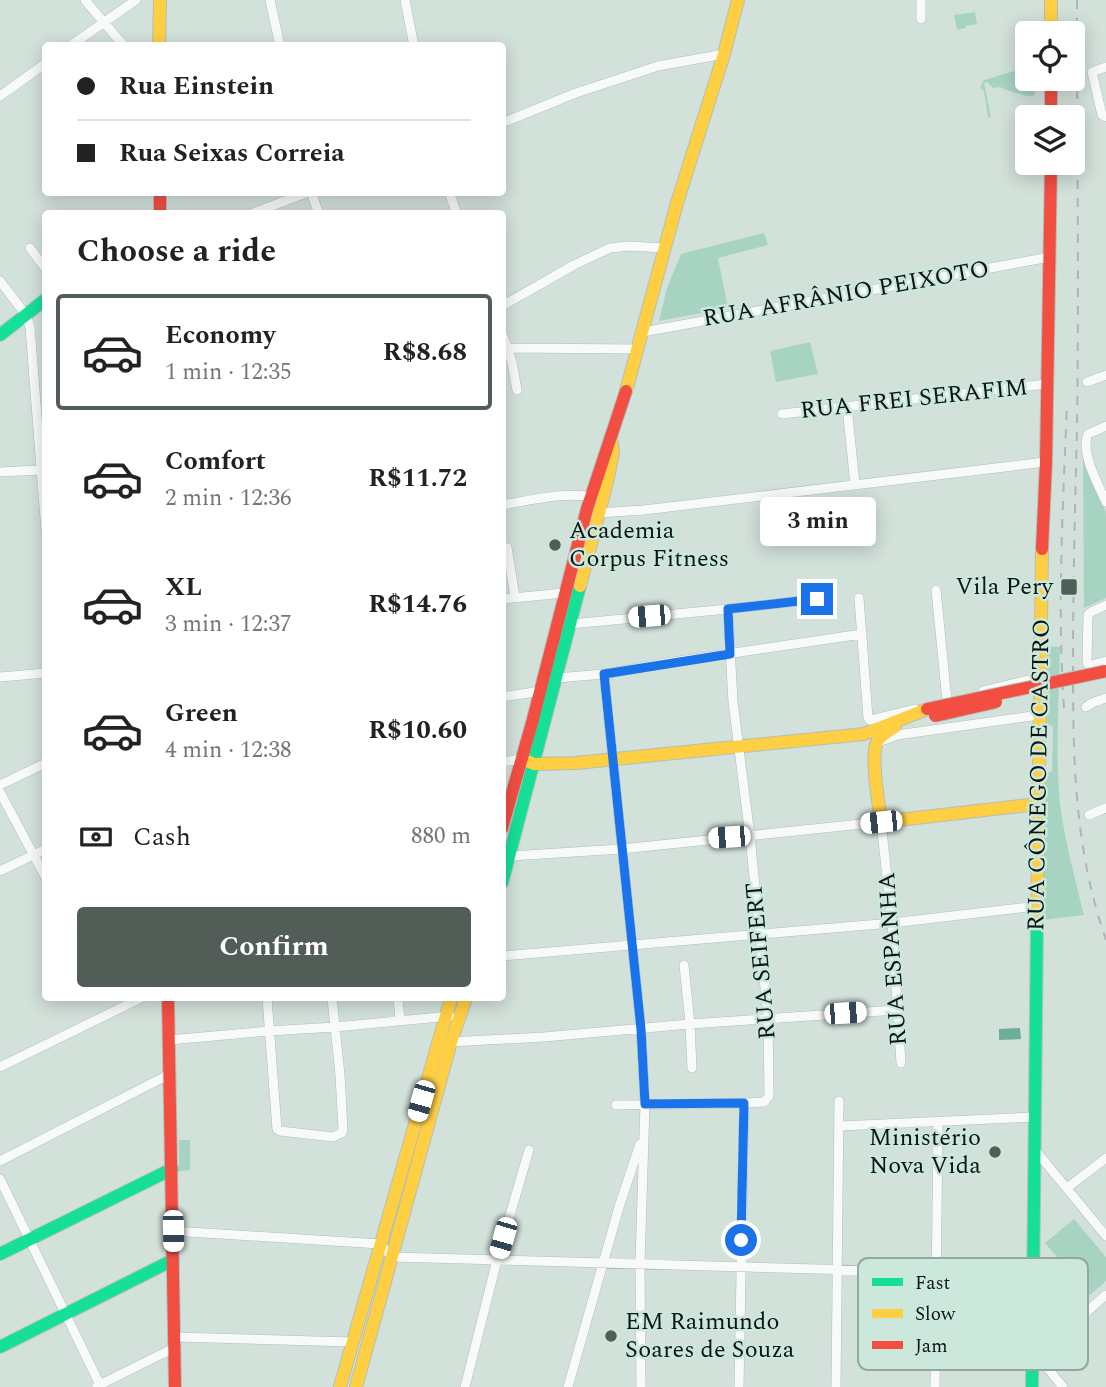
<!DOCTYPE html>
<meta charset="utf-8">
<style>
body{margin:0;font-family:Spectral,serif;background:#f2f2f2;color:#222;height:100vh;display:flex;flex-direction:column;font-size:26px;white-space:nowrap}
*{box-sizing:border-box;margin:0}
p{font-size:23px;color:#767676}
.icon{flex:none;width:38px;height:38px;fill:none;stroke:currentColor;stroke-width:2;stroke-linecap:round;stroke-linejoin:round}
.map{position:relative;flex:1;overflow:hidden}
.side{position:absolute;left:42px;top:210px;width:464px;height:791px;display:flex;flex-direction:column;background:#fff;border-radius:7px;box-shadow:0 4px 18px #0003}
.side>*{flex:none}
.top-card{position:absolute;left:42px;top:42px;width:464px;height:154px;border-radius:7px;box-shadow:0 4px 18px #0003;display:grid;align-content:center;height:154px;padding:0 35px;background:#fff}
.controls{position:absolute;left:1015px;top:21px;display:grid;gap:14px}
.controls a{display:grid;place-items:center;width:70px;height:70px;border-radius:7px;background:#fff;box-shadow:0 4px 18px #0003;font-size:35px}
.end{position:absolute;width:32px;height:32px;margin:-16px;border:9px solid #1a73e8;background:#fff;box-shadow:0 0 0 4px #fff}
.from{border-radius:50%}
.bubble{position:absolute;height:49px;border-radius:7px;background:#fff;box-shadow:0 4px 18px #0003;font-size:23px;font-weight:700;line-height:49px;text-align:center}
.car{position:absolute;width:21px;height:42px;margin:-21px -10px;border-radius:9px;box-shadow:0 0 5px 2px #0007;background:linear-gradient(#fff 24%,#345 0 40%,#fff 0 76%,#345 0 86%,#fff 0)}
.top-card b{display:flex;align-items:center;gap:24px;height:66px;font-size:26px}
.top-card b+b{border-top:2px solid #e0e0e0}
.top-card i{width:18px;height:18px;background:#222}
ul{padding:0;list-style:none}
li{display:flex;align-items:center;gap:21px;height:116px;margin:0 14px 10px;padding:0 21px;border:4px solid transparent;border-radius:7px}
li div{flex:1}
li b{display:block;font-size:26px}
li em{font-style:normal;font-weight:700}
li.current{border-color:#525d58}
li>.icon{width:63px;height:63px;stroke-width:1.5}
h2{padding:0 35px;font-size:32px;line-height:84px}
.pay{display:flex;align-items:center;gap:18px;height:77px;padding:0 35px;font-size:26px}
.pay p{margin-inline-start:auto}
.button{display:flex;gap:14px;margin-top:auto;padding:14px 35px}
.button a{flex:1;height:80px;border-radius:7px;background:#525d58;color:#fff;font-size:28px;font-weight:700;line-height:80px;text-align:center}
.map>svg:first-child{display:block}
.green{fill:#a7d4c2}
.water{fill:#6dae98}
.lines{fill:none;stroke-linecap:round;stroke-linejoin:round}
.street-casing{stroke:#b3bfba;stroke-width:10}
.fast-casing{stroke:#b3bfba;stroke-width:14}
.slow-casing{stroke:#b3bfba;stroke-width:14}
.jam-casing{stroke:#b3bfba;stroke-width:14}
.street{stroke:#f8faf9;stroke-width:9}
.fast{stroke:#16e098;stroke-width:12}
.slow{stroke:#ffcf43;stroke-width:12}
.jam{stroke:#f24e42;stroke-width:12}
.rail{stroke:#b0b4b2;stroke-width:2;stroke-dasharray:9 9;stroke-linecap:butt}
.jam-bridge-casing{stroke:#b3bfba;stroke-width:14;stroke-linecap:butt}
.jam-bridge{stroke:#f24e42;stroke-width:12}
.route{stroke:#1a73e8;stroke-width:9}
.poi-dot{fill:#525d58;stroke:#cce7db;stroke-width:2.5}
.labels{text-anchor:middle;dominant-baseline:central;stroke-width:5;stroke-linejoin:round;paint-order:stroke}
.street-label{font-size:24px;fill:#0d1612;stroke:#cce7db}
.poi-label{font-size:24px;fill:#0d1612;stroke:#cce7db;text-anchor:start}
.key{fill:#cce7db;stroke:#93a89f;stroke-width:2}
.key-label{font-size:19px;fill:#0d1612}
</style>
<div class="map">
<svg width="1106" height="1387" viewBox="0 0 1106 1387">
<rect width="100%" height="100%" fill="#d2e1da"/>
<!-- green -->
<path class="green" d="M975,12L977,24L966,26V28L957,30L954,15Z
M1027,69V73H1022L1021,82L1034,83L1037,90L1033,96C1026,97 1006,90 1000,87L993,88L987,82L984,83L991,117L988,118L984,91L980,88L984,80L1018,70Z
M764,233L768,245L718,258L728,308L659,321L667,288L681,254Z
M810,342L818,374L776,382L770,351Z
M1083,454L1106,513V598L1084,608Z
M1046,646L1060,647C1059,699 1055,752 1060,804C1065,841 1075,879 1084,915L1042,920L1044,775L1046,772H1052L1053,726L1045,725Z
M190,1140V1170L179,1171V1140Z
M1074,1219L1106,1257V1281L1090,1295L1045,1243Z"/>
<!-- water -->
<path class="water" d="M1020,1028L1021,1039L999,1040V1029Z"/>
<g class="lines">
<defs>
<path id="street" d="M85,0L124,46
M270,0L280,46
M405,0L414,46
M921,0V19
M70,46L136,0
M1106,67L1092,72L1102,115L1106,117
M0,96L46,63
M502,123L576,93L658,66L724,54
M311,192L319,214
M449,192L457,214
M251,214L308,192
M30,248L46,269
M0,281L26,315L30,327L46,531
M502,306L574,265L610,248L628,246L665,248
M643,332L1050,257
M502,333L512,362L517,390
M509,348L637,349
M1087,382L1106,375
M847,406L855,485
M782,414L1046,384
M1106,426L1088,434C1080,452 1098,484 1106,502
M0,472L40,470
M502,505C527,501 568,491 591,497
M598,513L644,510L1046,462
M507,548L515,597
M936,590L947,701
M859,598L868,718L870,720L915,709
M502,599L564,593
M1106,605L1091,612L1088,615L1087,661L1088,664L1092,665L1106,661
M571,624L728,609L817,599
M604,674L641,1029L645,1104L640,1264L641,1387
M0,677L46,673
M557,678L604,674L666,663L862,634
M983,691L1041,677
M502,697L541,691
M1086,707L1092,703L1106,698
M881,741L897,735L1039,715
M502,762L522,759
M0,785L46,763
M0,792L46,878
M1089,815L1106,808
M511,856L621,849L881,822L892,923L901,1063
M0,871L46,849
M502,956L892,923L1038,906
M684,965L690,1024L692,1068
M267,998L277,1129L280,1131L333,1137L342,1133L343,1129L340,1075L332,998
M398,998L400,1020
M169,1040L269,1031L335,1027L450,1016
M449,1042L544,1037L690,1024L897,1010
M0,1067L141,998
M616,1105L744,1103L764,1102L769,1096L768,1018L750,836L733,702L728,609
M840,1126L1035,1117
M1035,1150L1106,1236
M0,1161L170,1074
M0,1179L101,1387
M1067,1188L1106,1158
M173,1231L380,1244L392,1257L1032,1275
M174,1337L352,1342
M1032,1355L1042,1351L1106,1295
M1032,1355L1045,1365L1063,1387
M97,1386L174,1348
M465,1387L497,1260L529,1150
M568,1387L619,1207L640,1144
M739,1387L744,1103
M836,1387L839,1101
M935,1387L938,1123"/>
<path id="fast" d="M0,335L46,299
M502,883L580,586
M0,1254L172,1169
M0,1347L173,1260
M1032,1387L1037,921"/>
<path id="slow" d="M1051,0V33
M159,46L160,0
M626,391L677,203L724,54L738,0
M580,586L607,482L613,453L612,444
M895,727C889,731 881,735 877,742C870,757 879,804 881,822L1038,804
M525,760L534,764L576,763L864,734L927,709
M1037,921L1042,549
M340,1387L451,998
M356,1387L451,1042L466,998"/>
<path id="jam" d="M1051,79V117
M160,192V214
M1042,549L1046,462L1051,163
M502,828L532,723L587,509L626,391
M168,998L175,1387"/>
</defs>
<!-- street casing -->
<use href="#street" class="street-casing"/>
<!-- fast casing -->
<use href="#fast" class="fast-casing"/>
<!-- slow casing -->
<use href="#slow" class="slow-casing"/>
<!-- jam casing -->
<use href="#jam" class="jam-casing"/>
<!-- street -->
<use href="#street" class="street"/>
<!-- fast -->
<use href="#fast" class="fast"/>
<!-- slow -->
<use href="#slow" class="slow"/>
<!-- jam -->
<use href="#jam" class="jam"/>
<!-- rail -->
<path class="rail" d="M1077,0C1077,143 1079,286 1077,429C1075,507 1073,585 1073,663C1073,759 1074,848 1106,940
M1064,708C1057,607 1063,505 1067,404"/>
<defs>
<path id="jam-bridge" d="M927,709L1106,671
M935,716L996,702"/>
</defs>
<!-- jam-bridge casing -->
<use href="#jam-bridge" class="jam-bridge-casing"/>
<!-- jam-bridge -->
<use href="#jam-bridge" class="jam-bridge"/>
</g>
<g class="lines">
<!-- route -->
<path class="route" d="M741,1240L744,1103L645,1104L641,1029L604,674L730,654L728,609L817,599"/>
</g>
<!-- markers -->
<g class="poi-dot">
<circle cx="555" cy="545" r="7"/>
<rect x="1060" y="578" width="18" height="18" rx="3.5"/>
<circle cx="995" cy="1152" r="7"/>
<circle cx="611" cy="1336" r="7"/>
</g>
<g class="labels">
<!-- street labels -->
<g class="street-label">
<text transform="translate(846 294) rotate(-10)">RUA AFRÂNIO PEIXOTO</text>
<text transform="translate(914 399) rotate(-6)">RUA FREI SERAFIM</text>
<text transform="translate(1039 775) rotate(-89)">RUA CÔNEGO DE CASTRO</text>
<text transform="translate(893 959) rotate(-94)">RUA ESPANHA</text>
<text transform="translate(761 961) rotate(-95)">RUA SEIFERT</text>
</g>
<!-- poi labels -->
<g class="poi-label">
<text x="569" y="531">Academia<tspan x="569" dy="28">Corpus Fitness</tspan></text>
<text x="1053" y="587" text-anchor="end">Vila Pery</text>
<text x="981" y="1138" text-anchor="end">Ministério<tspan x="981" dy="28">Nova Vida</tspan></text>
<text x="625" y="1322">EM Raimundo<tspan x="625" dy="28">Soares de Souza</tspan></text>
</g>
</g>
<!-- legend -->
<rect x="858" y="1258" width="230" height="112" rx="10" class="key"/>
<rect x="872" y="1278" width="31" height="8" fill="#16e098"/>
<rect x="872" y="1309" width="31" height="9" fill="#ffcf43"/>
<rect x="872" y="1341" width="31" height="8" fill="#f24e42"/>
<g class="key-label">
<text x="915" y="1289">Fast</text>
<text x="915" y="1320">Slow</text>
<text x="915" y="1352">Jam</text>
</g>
</svg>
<div class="controls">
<a><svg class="icon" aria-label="locate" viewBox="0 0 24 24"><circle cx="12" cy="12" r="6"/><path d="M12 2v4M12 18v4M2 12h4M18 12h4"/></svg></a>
<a><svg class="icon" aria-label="layers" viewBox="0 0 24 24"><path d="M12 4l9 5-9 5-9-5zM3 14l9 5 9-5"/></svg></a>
</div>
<i class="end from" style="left:741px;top:1240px"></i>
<i class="end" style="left:817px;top:599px"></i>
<div class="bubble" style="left:760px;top:497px;width:116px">3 min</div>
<i class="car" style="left:649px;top:616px;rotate:265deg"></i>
<i class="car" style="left:881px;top:822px;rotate:264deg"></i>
<i class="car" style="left:729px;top:837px;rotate:266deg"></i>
<i class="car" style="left:845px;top:1013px;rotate:86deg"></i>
<i class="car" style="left:421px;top:1101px;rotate:196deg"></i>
<i class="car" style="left:173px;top:1231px;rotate:179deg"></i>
<i class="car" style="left:503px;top:1238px;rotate:196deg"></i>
<div class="top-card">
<b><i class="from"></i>Rua Einstein</b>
<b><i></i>Rua Seixas Correia</b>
</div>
<section class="side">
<h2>Choose a ride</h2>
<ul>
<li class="current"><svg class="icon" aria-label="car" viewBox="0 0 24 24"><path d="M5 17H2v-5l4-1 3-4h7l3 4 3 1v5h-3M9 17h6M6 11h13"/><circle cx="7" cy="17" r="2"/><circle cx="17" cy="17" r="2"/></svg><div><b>Economy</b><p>1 min · 12:35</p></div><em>R$8.68</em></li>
<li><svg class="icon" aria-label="car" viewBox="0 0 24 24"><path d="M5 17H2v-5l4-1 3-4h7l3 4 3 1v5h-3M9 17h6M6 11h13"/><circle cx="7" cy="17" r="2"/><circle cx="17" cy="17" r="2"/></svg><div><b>Comfort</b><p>2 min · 12:36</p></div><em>R$11.72</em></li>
<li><svg class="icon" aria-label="car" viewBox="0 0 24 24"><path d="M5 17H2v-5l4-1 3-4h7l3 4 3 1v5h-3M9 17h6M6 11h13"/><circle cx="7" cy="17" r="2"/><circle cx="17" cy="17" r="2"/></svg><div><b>XL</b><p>3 min · 12:37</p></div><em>R$14.76</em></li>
<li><svg class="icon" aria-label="car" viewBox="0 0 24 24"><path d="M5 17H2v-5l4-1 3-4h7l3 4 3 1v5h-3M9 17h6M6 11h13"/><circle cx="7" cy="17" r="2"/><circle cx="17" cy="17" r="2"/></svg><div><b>Green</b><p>4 min · 12:38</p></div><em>R$10.60</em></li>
</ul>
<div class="pay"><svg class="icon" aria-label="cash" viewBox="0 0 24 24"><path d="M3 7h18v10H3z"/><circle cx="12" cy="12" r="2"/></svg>Cash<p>880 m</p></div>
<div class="button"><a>Confirm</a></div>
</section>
</div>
